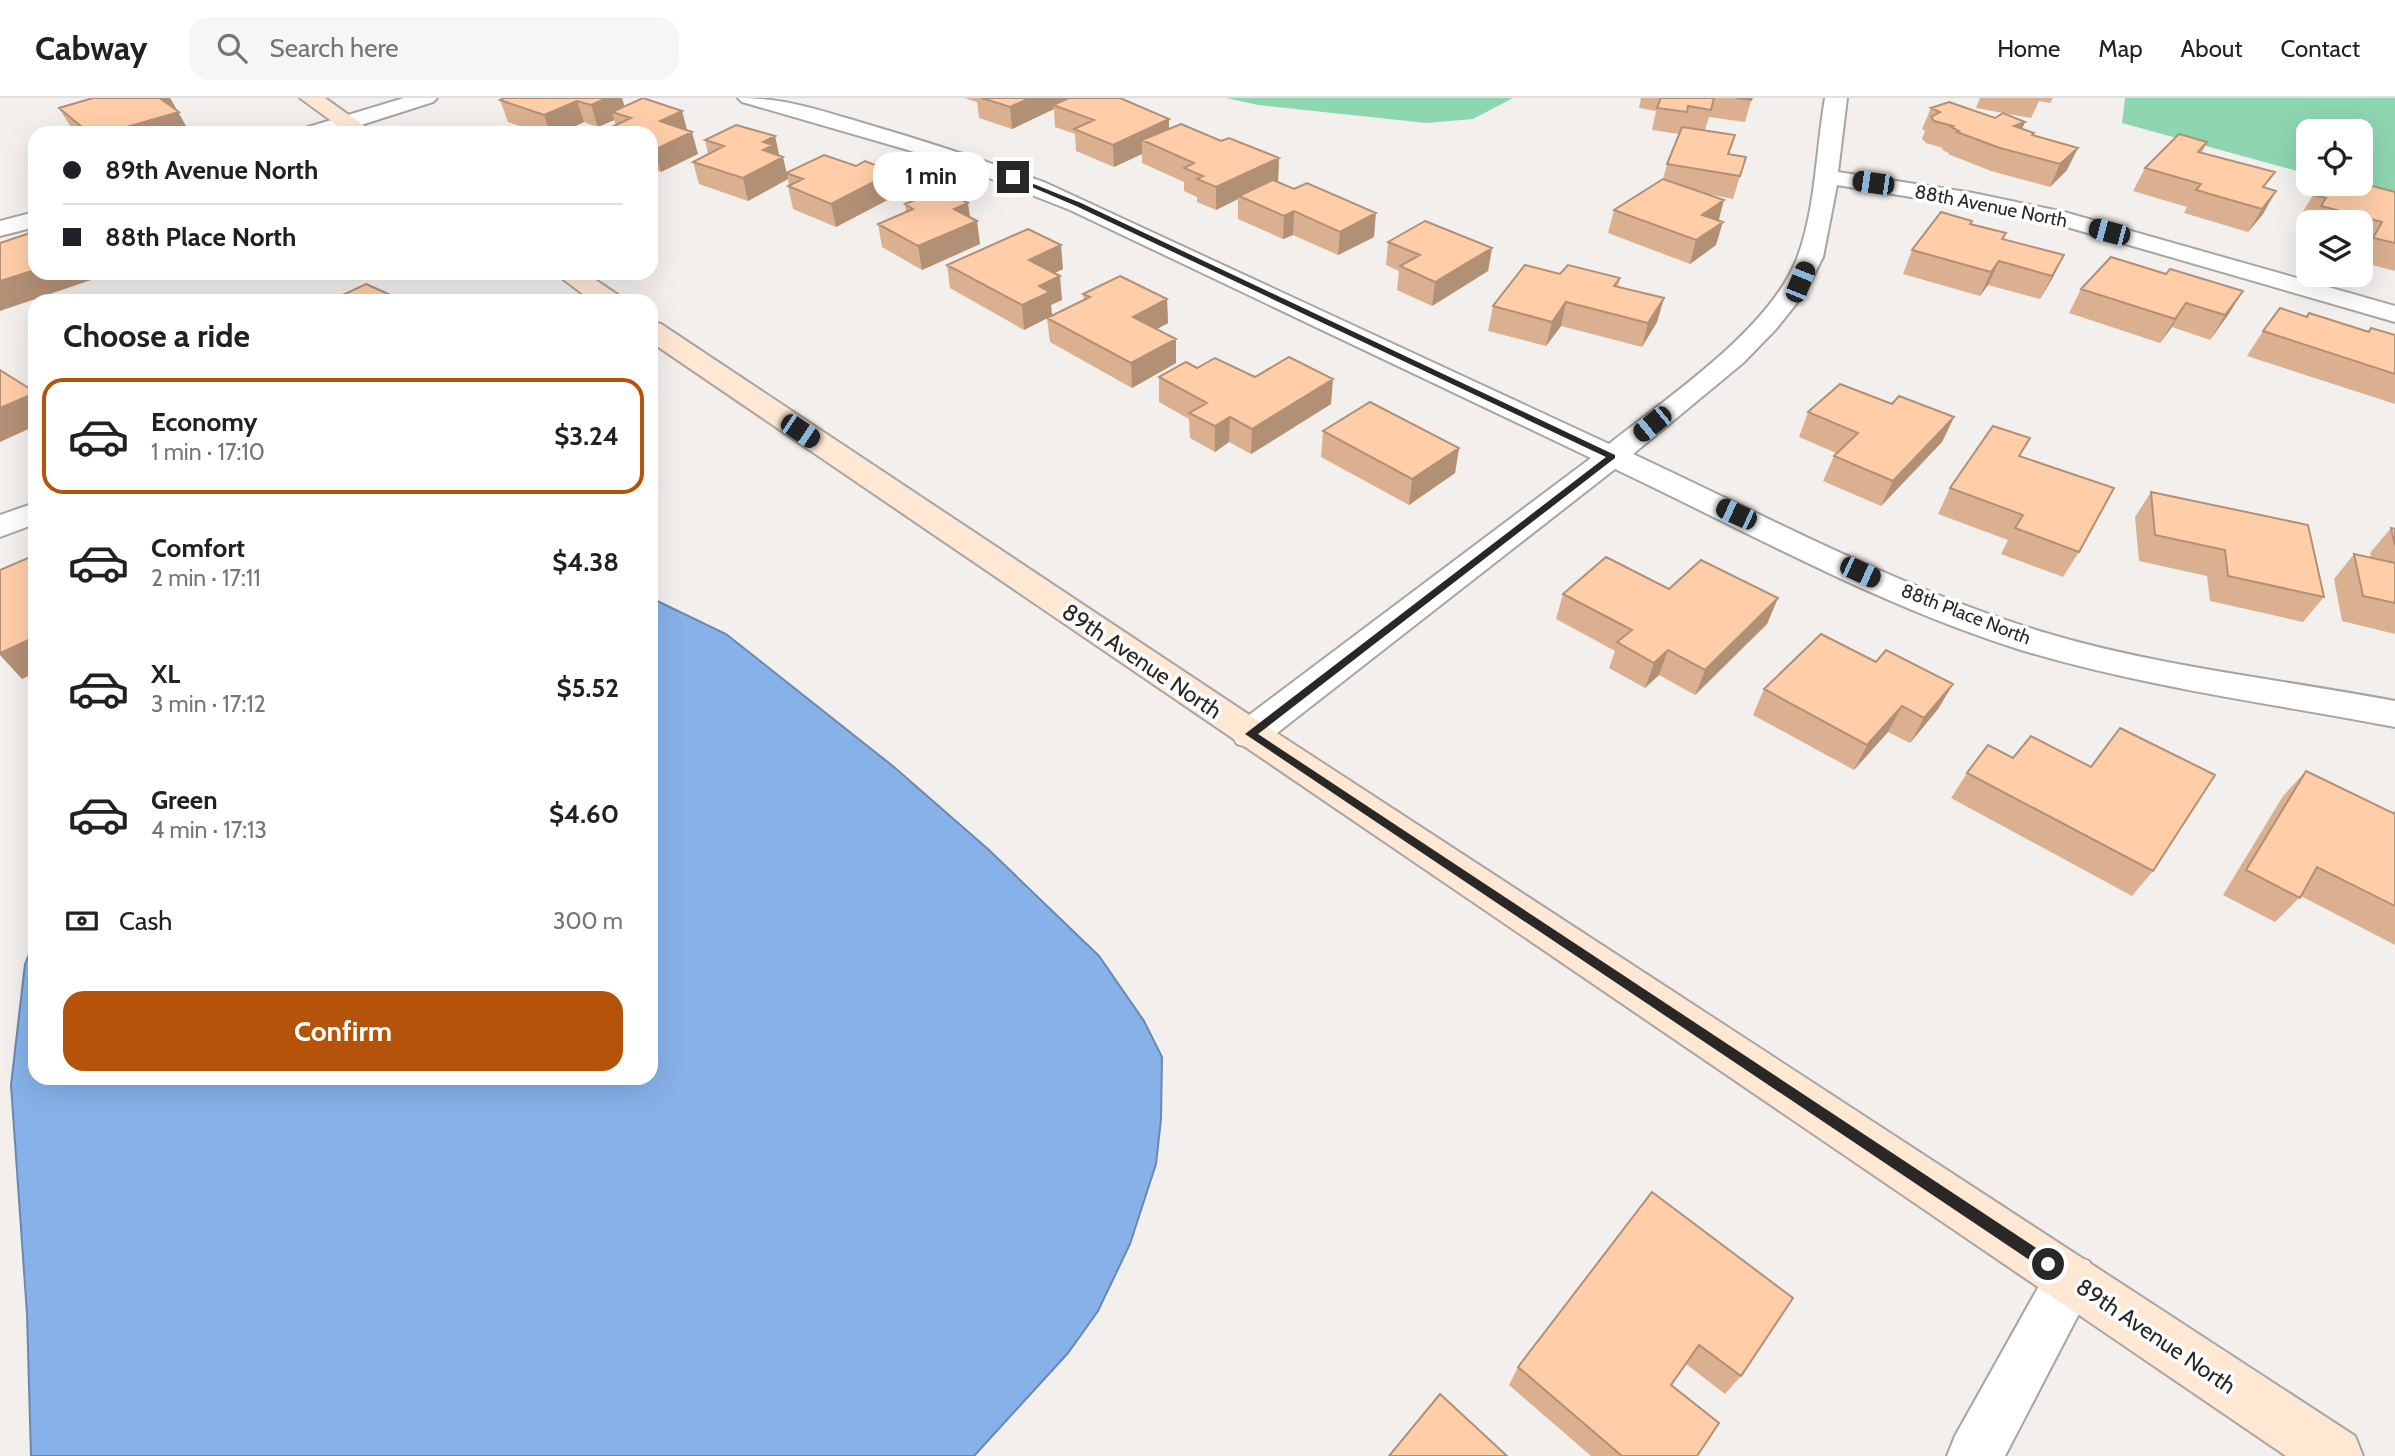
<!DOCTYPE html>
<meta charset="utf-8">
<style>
body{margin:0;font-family:Cabin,sans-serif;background:#f6f6f6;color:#202124;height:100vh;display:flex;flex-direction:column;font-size:26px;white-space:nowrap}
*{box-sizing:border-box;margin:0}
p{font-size:23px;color:#757577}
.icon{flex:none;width:38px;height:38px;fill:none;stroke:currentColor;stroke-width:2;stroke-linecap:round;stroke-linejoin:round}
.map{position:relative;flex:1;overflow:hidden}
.sheet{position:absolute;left:28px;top:196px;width:630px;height:791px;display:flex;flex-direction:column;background:#fff;border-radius:21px;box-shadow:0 7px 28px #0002}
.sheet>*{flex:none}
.hud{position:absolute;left:28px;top:28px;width:630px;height:154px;border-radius:21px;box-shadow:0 7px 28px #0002;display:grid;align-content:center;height:154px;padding:0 35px;background:#fff}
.tools{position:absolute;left:2296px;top:21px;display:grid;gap:14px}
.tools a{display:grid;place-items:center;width:77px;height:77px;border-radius:14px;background:#fff;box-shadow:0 7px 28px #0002;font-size:35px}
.end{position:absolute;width:32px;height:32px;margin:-16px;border:9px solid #2a2827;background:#fff;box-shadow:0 0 0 4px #fff}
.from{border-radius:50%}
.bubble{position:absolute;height:49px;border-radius:21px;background:#fff;box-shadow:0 7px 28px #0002;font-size:23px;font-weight:700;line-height:49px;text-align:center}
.car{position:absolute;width:21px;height:42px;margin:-21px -10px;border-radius:9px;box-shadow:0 0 5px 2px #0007;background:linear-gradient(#222 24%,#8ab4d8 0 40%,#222 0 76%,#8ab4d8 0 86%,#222 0)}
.hud b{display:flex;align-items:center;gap:24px;height:66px;font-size:26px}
.hud b+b{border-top:2px solid #e0e0e0}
.hud i{width:18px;height:18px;background:#202124}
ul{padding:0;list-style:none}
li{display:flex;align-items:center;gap:21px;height:116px;margin:0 14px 10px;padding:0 21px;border:4px solid transparent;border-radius:21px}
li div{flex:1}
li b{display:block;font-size:26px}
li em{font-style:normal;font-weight:700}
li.current{border-color:#b45309}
li>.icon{width:63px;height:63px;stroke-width:1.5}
h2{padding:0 35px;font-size:32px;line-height:84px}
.pay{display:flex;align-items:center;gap:18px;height:77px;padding:0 35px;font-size:26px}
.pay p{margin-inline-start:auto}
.cta{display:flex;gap:14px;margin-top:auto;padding:14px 35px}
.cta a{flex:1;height:80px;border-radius:21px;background:#b45309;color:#fff;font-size:28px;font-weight:700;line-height:80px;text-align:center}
header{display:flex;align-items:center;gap:42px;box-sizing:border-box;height:98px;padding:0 35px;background:#fff;border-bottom:2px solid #e0e0e0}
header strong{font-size:33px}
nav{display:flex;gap:38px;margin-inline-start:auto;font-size:24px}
.search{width:490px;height:63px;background:#f6f6f6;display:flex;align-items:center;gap:18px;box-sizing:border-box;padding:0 24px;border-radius:21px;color:#757577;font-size:26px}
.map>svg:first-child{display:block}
.green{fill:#8dd6b0}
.water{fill:#87b1e9;stroke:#6b88af;stroke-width:2}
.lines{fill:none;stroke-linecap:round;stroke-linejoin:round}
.street-casing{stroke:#a8a4a1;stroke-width:4}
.secondary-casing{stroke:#a8a4a1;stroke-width:4}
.street{fill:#fff;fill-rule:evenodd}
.secondary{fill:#fee7d3;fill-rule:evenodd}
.wall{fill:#dbb090}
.shaded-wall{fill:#b29076}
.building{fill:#ffcda8;stroke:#b29076;stroke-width:2}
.route{fill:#2a2827}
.labels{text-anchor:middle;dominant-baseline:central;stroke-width:7;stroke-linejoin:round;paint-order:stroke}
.far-street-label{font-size:19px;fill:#2a2827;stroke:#fff}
.street-label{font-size:23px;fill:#2a2827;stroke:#fff}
</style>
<header>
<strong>Cabway</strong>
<div class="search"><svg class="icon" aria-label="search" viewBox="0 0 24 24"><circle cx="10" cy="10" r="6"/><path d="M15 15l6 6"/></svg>Search here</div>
<nav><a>Home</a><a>Map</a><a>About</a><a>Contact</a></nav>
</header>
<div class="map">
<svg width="2395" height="1358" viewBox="0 0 2395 1358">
<rect width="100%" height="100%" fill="#f3efec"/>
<!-- green -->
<path class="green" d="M1226,0H1513L1473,21L1426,25L1258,7Z
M2125,0H2395V98L2347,86H2361V33H2308V76L2122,25Z"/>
<!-- water -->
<path class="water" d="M651,500L726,536L894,669L989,752L1099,858L1144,923L1162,959L1161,1021L1156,1066L1130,1146L1098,1213L1068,1255L974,1358H31L27,1216L11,987L25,866L35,842V980H651Z"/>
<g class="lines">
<defs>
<path id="street" d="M404,0H437L433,4L336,35H302L305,30Z
M738,0C785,0 819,12 863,25C925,43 986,63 1046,85L1609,346C1668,299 1772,230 1798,158C1816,108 1816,52 1825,0H1847L1838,74L1973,95L2064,114L2395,208V224L2060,127L1973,109L1837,87L1823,159L1804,196L1776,231L1743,265L1633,356C1768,419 1903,492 2046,535C2160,569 2279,581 2395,603V629C2270,605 2143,589 2021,552C1880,508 1748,434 1615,371L1263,646L1250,650L1237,646L1231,636L1237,626L1591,360L1070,112L989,80L908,52L742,4Z
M35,114V129L0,138V123Z
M35,405V426L0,439V417Z
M2071,1156L2089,1163L2097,1181L2005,1358H1947L1955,1338L2053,1163Z"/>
<path id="secondary" d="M300,0H325L374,35H348Z
M555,175H585L618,197L622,203H592Z
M651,224L661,226L1263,626L2355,1338L2363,1358H2286L651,244Z"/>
</defs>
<!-- street casing -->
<use href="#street" class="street-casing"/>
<!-- secondary casing -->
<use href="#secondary" class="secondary-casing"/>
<!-- street -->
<use href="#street" class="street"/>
<!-- secondary -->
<use href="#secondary" class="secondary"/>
</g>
<!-- wall -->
<path class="wall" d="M170,0L190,35H76L72,31L59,10Z
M504,0H622L624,9L687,32L698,56L661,74L651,71V35L616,27L614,22L598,29L584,24L560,35H540L508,24L500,2Z
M964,0H1067V1L1169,21V31L1221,43L1279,60L1278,83L1277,84L1374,139L1338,157L1293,137L1283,141L1238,121V101L1216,112L1197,104V99L1184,93V84L1142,65V56L1114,69L1076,53L1075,36L1055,29L1054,11L1012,31L979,20L977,4Z
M1641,0H1752L1745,24L1709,19L1705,32L1735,37L1729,57L1746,59L1733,101L1708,96L1718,123L1716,147L1690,166L1608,135L1614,112L1663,81L1667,66L1679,36L1652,32L1656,13L1639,10Z
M1980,0H2053L2050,5L2039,3L2031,20L2003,15L2025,24L2022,31L2033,38L2067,72L2050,89L1991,73L1948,56L1949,55L1942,52L1943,50L1926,45L1922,41L1925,33L1922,31L1931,10L1995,20L2003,15L1976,10Z
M775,38L779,57L787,75L856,68L893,74L897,97L836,129L793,111L788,88H789L788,81L748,103L699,86L693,64L708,56L705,42Z
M2207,44L2202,54L2266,90L2263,116L2248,134L2184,115L2187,109L2133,93L2145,70Z
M2320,86L2354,94H2395V173L2361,164V158L2366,147L2361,146V124H2311L2312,123L2299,120Z
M905,106L970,119L980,146L922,172L882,149L878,126L906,114Z
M1972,123L1971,126L2003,141L2064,157L2052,181L2040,201L1988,187L1980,198L1903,176L1912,152Z
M1388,144L1492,150L1488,173L1432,208L1397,192L1399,173L1386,167Z
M947,167L1063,171L1054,175L1062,202L1051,207L1052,218L1084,202L1083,196L1167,201L1168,225L1157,231L1176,265L1132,290L1050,244L1047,220L1024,232L950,190Z
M1560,176L1620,180L1618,189L1664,200L1657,224L1642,249L1561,228L1546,248L1488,233L1493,208Z
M2166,176L2243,193L2228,217L2210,242L2172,229L2160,245L2069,215L2081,191Z
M2307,219L2369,233L2395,237V306L2247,258L2263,233Z
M1197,270L1255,279L1331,306L1251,356L1229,344L1215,354L1190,340L1189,321L1159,304V279Z
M1892,306L1954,319L1942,344L1881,408L1823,383L1834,358L1836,355L1799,339L1808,314Z
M1323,333L1459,350L1455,375L1409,407L1321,359Z
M2030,340L2020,358L2079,454L2063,479L2001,456L2008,442L1938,416L1950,390Z
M2151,394L2324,499L2303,524L2210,503L2207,478L2139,463L2135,419Z
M2391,430L2395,431V536L2342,523L2334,481L2354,456L2371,459L2370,455Z
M1669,491L1778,500L1767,526L1695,597L1659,577L1645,590L1609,570L1615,553L1556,521L1563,496Z
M1876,564L1953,586L1938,611L1910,645L1888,634L1854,672L1753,617L1764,591Z
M2306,673L2392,715L2395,712V847L2301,798L2275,824L2223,797L2283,698Z
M1967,675L2153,773L2132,798L1951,700Z
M1652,1094L1741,1278L1725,1296L1686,1266L1671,1287L1697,1358H1591L1509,1287L1518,1269Z"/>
<!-- shaded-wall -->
<path class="shaded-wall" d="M166,0H170L190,35H106L161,1Z
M607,0H622L627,16L612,14L614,22L598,29L591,7Z
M1030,0H1067V4L1053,7L1054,11L1012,31L1010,9Z
M577,3L584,24L560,35H550L544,17Z
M682,13L688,35L660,23Z
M1169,21V43L1142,42V56L1114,69L1113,47Z
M2025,24L2015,46L2014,28Z
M692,34L698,56L661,74L654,52Z
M775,38L780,61L783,59L788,81L748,103L743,80L763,44Z
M2078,50L2067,72L2050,89L2060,66Z
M1279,60L1278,83L1243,100L1239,98L1238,101L1216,112V89Z
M893,74L897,97L836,129L831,106Z
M2276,93L2263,116L2248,134L2262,111Z
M1724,102L1718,125L1702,117Z
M968,105L971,126L977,123L980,146L922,172L918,148L954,111Z
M1294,113L1293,137L1283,141L1284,118Z
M1376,115L1374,139L1338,157L1340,134Z
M1723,124L1716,147L1690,166L1696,142Z
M1061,147L1063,171L1031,186L1029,162Z
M1492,150L1488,173L1432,208L1435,184Z
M2064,157L2052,181L2040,201L2052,178Z
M1999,163L1988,187L1980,198L1991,174Z
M35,172V175H94L97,180L0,213V183Z
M1060,178L1062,202L1051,207L1052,218L1024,232L1022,207L1039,188Z
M2243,193L2228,217L2210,242L2225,217Z
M1664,200L1657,224L1642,249L1648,225Z
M1167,201L1168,225L1134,243L1133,219Z
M1566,204L1561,228L1546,248L1552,224Z
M2186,205L2172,229L2160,245L2175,221Z
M1176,241V265L1132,290L1131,265Z
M1333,281L1331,306L1251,356L1252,331Z
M35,295V328L0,344V310Z
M1230,319L1229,344L1215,354V328Z
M1954,319L1942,344L1881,408L1893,383Z
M1459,350L1455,375L1409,407L1412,381Z
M1778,500L1767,526L1695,597L1705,572Z
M35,539V575L22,581L0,557V555Z
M1668,552L1659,577L1645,590L1654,565Z
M1953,586L1938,611L1910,645L1924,620Z
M1902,608L1888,634L1854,672L1867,647Z"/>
<!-- building -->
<path class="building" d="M93,0H166L161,1L179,14L106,35H89L59,10Z
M504,0H607L591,7L577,3L544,17L500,2Z
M643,0L682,13L660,23L692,34L654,52L651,51V35H599L631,20L612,14Z
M982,0H1030L1010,9Z
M1069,0H1120L1169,21L1113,47L1074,31L1094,22L1053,7Z
M1661,0H1714L1711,12L1688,8L1687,14L1657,10Z
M1736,0H1752L1751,2Z
M1949,4L1995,20L2003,15L2025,24L2014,28L2034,35L2032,37L2078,50L2060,66L2000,50L1957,34L1959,33L1951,29L1953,28L1934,23L1931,19L1940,14L1931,10Z
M1181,26L1221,43L1229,40L1279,60L1216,89L1197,81L1203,78L1184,70L1194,65L1142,42Z
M736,27L775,38L763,44L773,47L763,52L783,59L743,80L693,64L724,48L705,42Z
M1682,29L1735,37L1728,56L1746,59L1740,78L1667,66Z
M2179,36L2207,44L2198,54L2275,74L2263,89L2276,93L2262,111L2196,92L2201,86L2145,70Z
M824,57L856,68L865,63L893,74L831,106L788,88L803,81L786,75Z
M1663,81L1724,102L1702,117L1723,124L1696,142L1614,112Z
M1273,82L1294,91L1307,85L1376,115L1340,134L1294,113L1284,118L1239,98Z
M2361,85L2395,94V145L2373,140L2382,124L2321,108L2326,100L2313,97L2320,86L2354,94L2359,86Z
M942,91L968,105L954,111L977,123L918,148L878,126L913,111L905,106Z
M1941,114L1972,123L1970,126L2006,135L2002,141L2064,157L2052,178L1999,163L1991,174L1912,152Z
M1425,123L1492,150L1435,184L1400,168L1420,157L1388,144Z
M1028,131L1061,147L1029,162L1060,178L1039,188L1050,194L1022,207L947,167Z
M33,134L35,136V172L0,183V145Z
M2111,159L2166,176L2170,171L2243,193L2225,217L2186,205L2175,221L2081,191Z
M1525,167L1560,176L1568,167L1620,180L1614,188L1664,200L1648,225L1566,204L1552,224L1493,208Z
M1120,178L1167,201L1133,219L1176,241L1131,265L1047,220L1090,199L1083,196Z
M366,186L404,203H330Z
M203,199L205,203H189Z
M2280,210L2307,219L2309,215L2369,234L2371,230L2395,237V276L2263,233Z
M1289,259L1333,281L1252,331L1230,319L1215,328L1189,315L1207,305L1159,279L1186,264L1197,270L1215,260L1255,279Z
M0,272L35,294V295L0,310Z
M1840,286L1892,306L1899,298L1954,319L1893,383L1834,358L1858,335L1808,314Z
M1370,304L1459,350L1412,381L1323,333Z
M1993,328L2030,340L2019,358L2114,390L2079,454L2015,430L2023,417L1950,390Z
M2151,394L2308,427L2324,499L2228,478L2225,452L2155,437Z
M2391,430L2395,431V448Z
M2354,456L2395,465V505L2363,498Z
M35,457V539L0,555V472Z
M1606,459L1669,491L1701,462L1778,500L1705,572L1668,552L1654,565L1617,544L1632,532L1563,496Z
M1821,536L1876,564L1886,552L1953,586L1924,620L1902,608L1867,647L1764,591Z
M2120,630L2215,677L2153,773L1967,675L1988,647L2013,660L2031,638L2091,669Z
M2306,673L2395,716V808L2317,769L2300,800L2246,772Z
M1652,1094L1793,1200L1741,1278L1699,1247L1671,1287L1719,1325L1697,1358H1622L1518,1269Z
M1440,1296L1507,1358H1389Z"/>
<!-- route -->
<path class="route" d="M1011,77L1081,105L1615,357V360L1258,636L2053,1161L2056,1166L2053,1171L2048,1173L2043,1171L1245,636L1606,359L1076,108L1011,80Z"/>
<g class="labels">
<!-- far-street labels -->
<g class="far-street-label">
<text transform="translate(1991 108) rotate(11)">88th Avenue North</text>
<text transform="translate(1966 516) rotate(21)">88th Place North</text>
</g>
<!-- street labels -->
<g class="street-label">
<text transform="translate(1142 563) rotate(34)">89th Avenue North</text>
<text transform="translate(2156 1238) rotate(34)">89th Avenue North</text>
</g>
</g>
</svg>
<div class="tools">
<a><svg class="icon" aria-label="locate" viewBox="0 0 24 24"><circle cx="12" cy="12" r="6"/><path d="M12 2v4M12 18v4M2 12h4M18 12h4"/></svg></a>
<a><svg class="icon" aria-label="layers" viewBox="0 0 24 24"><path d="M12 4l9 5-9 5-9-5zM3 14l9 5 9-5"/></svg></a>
</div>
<i class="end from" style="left:2048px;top:1166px"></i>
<i class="end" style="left:1013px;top:79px"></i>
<div class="bubble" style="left:873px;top:54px;width:116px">1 min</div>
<i class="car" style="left:1873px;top:85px;rotate:278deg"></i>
<i class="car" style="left:2109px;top:134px;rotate:285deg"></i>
<i class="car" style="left:1800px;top:184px;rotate:22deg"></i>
<i class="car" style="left:1652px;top:326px;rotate:231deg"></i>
<i class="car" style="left:800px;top:333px;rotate:124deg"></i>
<i class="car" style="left:1736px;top:416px;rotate:295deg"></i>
<i class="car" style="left:1860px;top:474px;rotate:115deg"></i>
<div class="hud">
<b><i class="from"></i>89th Avenue North</b>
<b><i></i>88th Place North</b>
</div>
<section class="sheet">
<h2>Choose a ride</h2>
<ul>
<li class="current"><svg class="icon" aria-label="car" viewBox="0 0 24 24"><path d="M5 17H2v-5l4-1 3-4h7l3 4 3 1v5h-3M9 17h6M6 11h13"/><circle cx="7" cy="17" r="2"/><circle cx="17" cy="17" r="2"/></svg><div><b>Economy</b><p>1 min · 17:10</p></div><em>$3.24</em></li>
<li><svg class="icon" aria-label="car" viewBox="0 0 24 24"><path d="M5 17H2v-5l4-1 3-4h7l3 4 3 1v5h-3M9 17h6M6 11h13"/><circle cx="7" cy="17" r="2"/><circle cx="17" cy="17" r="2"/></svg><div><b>Comfort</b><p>2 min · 17:11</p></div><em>$4.38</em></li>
<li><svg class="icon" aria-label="car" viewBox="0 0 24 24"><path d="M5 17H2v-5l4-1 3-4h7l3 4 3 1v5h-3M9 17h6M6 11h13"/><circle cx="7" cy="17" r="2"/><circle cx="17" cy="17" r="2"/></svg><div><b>XL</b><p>3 min · 17:12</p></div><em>$5.52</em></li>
<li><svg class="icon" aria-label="car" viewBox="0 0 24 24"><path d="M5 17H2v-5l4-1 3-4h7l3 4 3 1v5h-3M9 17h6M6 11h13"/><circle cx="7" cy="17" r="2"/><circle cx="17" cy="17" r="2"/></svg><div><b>Green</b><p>4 min · 17:13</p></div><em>$4.60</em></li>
</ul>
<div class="pay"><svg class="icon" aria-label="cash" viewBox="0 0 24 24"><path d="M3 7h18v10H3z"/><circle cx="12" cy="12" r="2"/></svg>Cash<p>300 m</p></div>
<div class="cta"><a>Confirm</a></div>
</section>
</div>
